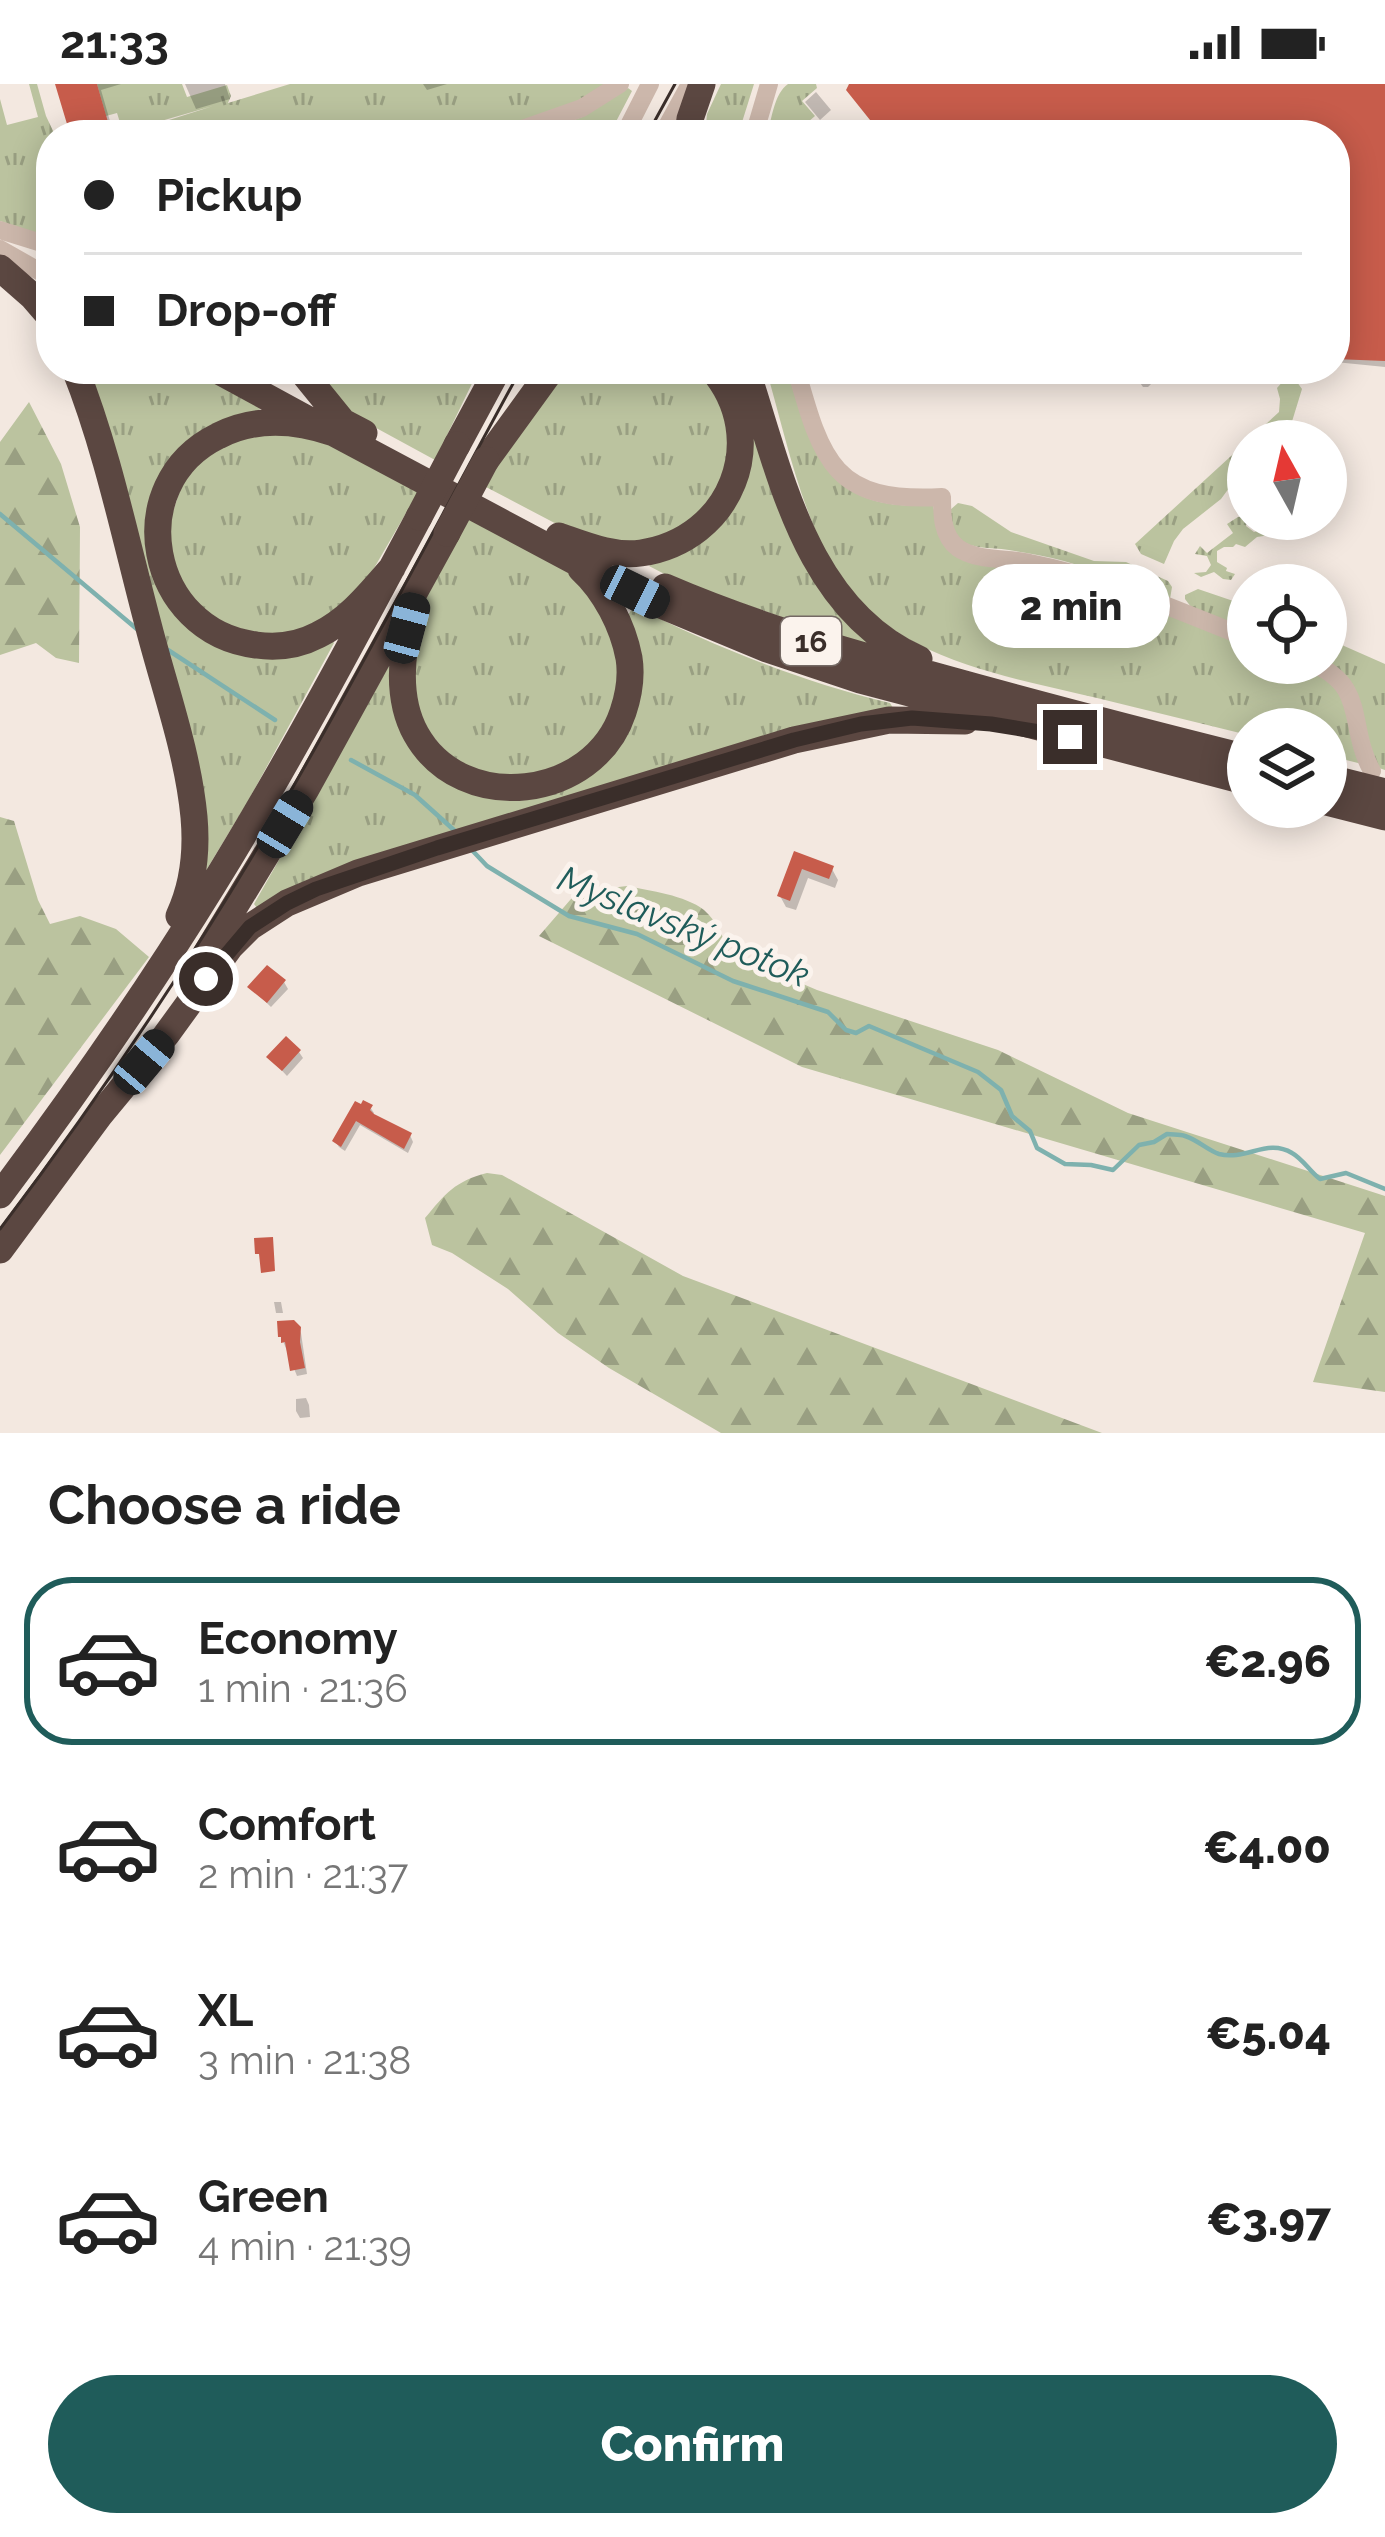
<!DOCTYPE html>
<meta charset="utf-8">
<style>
body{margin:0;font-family:Raleway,sans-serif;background:#f6f6f6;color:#222;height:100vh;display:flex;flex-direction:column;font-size:45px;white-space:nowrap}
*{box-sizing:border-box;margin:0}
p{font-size:39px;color:#767676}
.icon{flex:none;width:66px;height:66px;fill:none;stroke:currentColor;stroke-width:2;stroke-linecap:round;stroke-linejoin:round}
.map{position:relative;height:1349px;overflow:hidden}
.details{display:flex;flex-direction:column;background:#fff;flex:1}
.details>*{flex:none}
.guide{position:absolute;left:36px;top:36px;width:1314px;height:264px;border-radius:48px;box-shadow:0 6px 30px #0003;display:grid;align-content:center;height:264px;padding:0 48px;background:#fff}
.needle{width:78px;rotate:352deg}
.fabs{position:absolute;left:1227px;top:336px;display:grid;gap:24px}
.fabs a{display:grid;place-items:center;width:120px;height:120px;border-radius:50%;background:#fff;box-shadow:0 6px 30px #0003;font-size:60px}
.end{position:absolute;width:54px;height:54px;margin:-27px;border:15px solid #3a2e2a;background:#fff;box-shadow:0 0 0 6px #fff}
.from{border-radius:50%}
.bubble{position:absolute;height:84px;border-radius:42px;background:#fff;box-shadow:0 6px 30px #0003;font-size:39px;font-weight:800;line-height:84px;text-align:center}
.car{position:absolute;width:36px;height:72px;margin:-36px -18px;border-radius:15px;box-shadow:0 0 9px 3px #0007;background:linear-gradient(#222 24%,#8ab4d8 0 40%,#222 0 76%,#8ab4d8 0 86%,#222 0)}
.guide b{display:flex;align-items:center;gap:42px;height:114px;font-size:45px}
.guide b+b{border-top:3px solid #e0e0e0}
.guide i{width:30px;height:30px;background:#222}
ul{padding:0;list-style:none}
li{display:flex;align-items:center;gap:36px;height:168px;margin:0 24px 18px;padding:0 24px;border:6px solid transparent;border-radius:48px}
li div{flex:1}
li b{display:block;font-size:45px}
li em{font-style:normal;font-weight:800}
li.active{border-color:#1f5c5a}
li>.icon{width:108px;height:108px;stroke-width:1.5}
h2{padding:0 48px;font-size:54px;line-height:144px}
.action{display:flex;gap:24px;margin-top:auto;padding:24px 48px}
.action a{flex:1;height:138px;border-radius:72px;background:#1f5c5a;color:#fff;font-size:48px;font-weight:800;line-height:138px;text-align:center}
.status{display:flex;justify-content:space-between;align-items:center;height:84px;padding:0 60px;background:#fff;direction:ltr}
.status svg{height:33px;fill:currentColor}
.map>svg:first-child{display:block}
.grass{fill:url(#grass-tufts)}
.forest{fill:url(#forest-firs)}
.shadow{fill:#0003}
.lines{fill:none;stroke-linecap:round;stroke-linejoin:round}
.stream{stroke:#7eb1ae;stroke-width:4.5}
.building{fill:#c75c4b}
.minor{stroke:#ccb7ab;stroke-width:18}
.highway{stroke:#5b4741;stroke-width:27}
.tram{stroke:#3a2e2a;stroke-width:3}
.highway-bridge{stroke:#5b4741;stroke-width:27}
.route{stroke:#3a2e2a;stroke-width:15}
.labels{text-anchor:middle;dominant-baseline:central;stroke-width:10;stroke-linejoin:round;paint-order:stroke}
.shield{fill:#fbf3ed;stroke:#746964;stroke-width:3}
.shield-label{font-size:30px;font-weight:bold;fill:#3a2e2a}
.water-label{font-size:36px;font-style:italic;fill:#1f5c5a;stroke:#fbf3ed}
</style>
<div class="status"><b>21:33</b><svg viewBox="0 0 49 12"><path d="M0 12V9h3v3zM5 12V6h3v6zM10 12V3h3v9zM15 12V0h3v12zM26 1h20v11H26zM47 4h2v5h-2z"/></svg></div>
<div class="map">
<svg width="1385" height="1349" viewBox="0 0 1385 1349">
<defs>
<pattern id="grass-tufts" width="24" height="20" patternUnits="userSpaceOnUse" patternTransform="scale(3)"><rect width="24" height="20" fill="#bbc39f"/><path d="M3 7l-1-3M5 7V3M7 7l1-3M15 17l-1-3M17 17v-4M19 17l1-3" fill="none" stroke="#999f82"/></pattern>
<pattern id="forest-firs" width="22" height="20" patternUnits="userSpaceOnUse" patternTransform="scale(3)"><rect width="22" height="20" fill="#bbc39f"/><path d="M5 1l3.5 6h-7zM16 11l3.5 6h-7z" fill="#999f82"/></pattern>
</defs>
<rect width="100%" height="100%" fill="#f3e8e0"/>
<!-- grass -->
<path class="grass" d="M29,0H37L46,32L55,51H51V155L0,137V15L7,41L38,33Z
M97,0H182L187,13L227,1L231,12L228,19L290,0H608L566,23L480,51H122L213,22L123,48L117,29L106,32Z
M721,0H754L738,51H705L707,30Z
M788,0H816L817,4L802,17L815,32L793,51H767C772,34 774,10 788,0Z
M628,4L632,7L609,51H530L582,33Z
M84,285H194L262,322L256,330L223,338L148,439L215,560L332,556L334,559L247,719L202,793Z
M310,285H479L435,376L345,327Z
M561,285H701L722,313L731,381L696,439L632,463L568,446L486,403L520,342Z
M722,285H737L870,559L867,563L678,497L649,482L738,405Z
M766,285H787C813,371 827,428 933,421L939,451L1063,491L1248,561V579H1292L1320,590L1344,613L1362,680L1326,671V645H1248V651C1198,639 1147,626 1097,614C1007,592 893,576 839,491C801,432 786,353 766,285Z
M1284,296L1297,298L1302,305L1286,357H1248V388L1235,396L1221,415L1183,445L1174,457L1164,480L1141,470L1135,460L1279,328L1280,315L1277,304Z
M300,346L420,405L366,498L314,543L273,553L211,537L175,491L167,446L185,391L228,357Z
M958,419L972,422L1011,448L1094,477L1126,478L1168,497L1172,503L1170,515C1135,501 1100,487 1064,477C1046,472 1027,469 1009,466C989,463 972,466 955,453L950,426Z
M1248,431L1246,442L1254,448L1263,445L1266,435H1291L1288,443L1276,440L1270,451L1257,453L1245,463L1236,460L1233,463H1224L1217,467V478L1227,484L1226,487L1235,490L1231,496L1223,495L1214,488L1201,493L1194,489L1206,488L1211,481L1207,472L1195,470L1200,462L1207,469L1233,449L1227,440L1238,433Z
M470,432L572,487L614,549L621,609L587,669L518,697L457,680L416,633L413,549L429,507Z
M1198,505L1248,522V546L1191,523L1185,515V511Z
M634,522C715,563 802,598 890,619L893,624L257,824L254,820L390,580L398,624L486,709L610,666L628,531Z
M1326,554L1385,580V686L1379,684L1326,578Z"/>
<!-- forest -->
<path class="forest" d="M29,318L61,380L80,443L79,579L56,574L36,559L0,571V358Z
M0,733L14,737L38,816L50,840L80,832L116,845L149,873L0,1071Z
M627,802C650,807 685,811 704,826C717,837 723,854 730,869L817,906L998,966L1128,1029L1385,1112V1308L1313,1298L1365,1149L802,983L539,852L577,808Z
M487,1089L502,1091L683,1192L1102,1349H721L609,1284L558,1249L508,1205L452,1169L432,1161L425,1134C445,1110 455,1097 487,1089Z"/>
<!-- shadow -->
<path class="shadow" d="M58,0H121L101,6L114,51H74Z
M185,0H225L230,15L196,25Z
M423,0H447L427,6Z
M853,0H1385V283L1335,278V51H885Z
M816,8L831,26L820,36L805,18Z
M1134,285H1151L1153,298L1148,303H1143L1138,296Z
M796,771L832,785L838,796L835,804L808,794L796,826L786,823L780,812Z
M284,898L288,905L271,923L251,904Z
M299,968L303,974L287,992L270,974Z
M356,1021L370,1023L374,1029L372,1033L410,1051L413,1058L408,1069L360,1041L345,1067L339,1063L335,1057Z
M274,1218H281L283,1229H276Z
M297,1242L301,1249L307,1290L297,1292L281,1252Z
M306,1314L309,1321L310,1333L300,1334L296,1327V1315Z"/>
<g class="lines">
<!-- stream -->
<path class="stream" d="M0,430L138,546
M168,566L275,636
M351,676L415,711L455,747
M470,764L487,782L569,832L637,850L733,897L828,928L846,946L856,949L869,942L978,988L1001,1006L1012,1032L1030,1047L1037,1064L1065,1080L1091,1081L1113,1086L1139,1061L1154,1058L1167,1050C1173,1051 1179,1050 1185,1052C1198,1056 1207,1066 1219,1070C1246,1077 1267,1054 1292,1069C1303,1075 1310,1088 1320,1095L1346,1089L1385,1105"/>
</g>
<!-- building -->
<path class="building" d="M55,0H97L108,38L70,50Z
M849,0H1385V277L1335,275V51H882L846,6Z
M794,767L834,782L829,795L802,785L790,817L777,812Z
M267,881L286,896L267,919L247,903Z
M286,952L301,966L282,987L266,973Z
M363,1016L373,1021L370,1026L374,1030L412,1049L404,1065L356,1037L341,1063L332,1057L355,1017L361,1020Z
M273,1153L275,1187L261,1189L259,1170H255L254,1154Z
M294,1236L301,1243L300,1258L305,1284L290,1287L285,1258L281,1259V1253H278L277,1237Z"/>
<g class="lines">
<!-- minor -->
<path class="minor" d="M505,51L582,24L620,0
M624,51L650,0
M662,51L690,0
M754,51L769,0
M0,146L51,162
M0,165L51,194
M796,285C822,378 834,419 942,413C942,431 942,452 958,464C976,477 1008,474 1030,479C1106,494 1176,526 1248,554
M1311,579C1368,601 1347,642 1372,687"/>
<!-- highway -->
<path class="highway" d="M688,51L690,35L702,0
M0,184L32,212L51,234
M75,285C108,368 126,458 149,544C165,606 188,669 194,733C197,767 193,802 179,832
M215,285L309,336
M300,285L343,338L364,349
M746,285C781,391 806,525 919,575
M457,361L498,285
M486,376L552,285
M559,452C585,461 613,473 641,469C731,456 772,355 712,285
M392,484C370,509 349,536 318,551C299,561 277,564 256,561C148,548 120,400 218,352C254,333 296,336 334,349L610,496L661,521L767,565L860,596L1248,698
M665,503C753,541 844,567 936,592C1040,621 1144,648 1248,674
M411,532C401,570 396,614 416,650C462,732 594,716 623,628C629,610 632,593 629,574C623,542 605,507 581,485
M1326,693L1385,708
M1326,718L1385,733
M204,873L306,705L447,449
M0,1111C75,1011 147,908 213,801C287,681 353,557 419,433
M0,1166L99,1032L166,951L230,863L250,843L287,819L358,789L794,656L889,636L965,637"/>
<!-- tram -->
<path class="tram" d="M647,51L675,0
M0,1145C107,1004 205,856 293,703C372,566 445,424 521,285"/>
<!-- highway-bridge -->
<path class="highway-bridge" d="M419,433L457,361
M447,449L486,376"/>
</g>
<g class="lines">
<!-- route -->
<path class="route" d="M206,895L250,843L287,819L316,805L437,764L794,656L861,640L912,634L991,640L1070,653"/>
</g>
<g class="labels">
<!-- shield labels -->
<rect class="shield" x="781" y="533" width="60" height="48" rx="9"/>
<g class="shield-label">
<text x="811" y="557">16</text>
</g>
<!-- water labels -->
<g class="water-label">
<text transform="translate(684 842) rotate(22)">Myslavský potok</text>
</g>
</g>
</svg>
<div class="fabs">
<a><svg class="needle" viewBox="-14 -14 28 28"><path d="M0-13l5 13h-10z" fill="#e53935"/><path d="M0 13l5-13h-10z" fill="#767676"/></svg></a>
<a><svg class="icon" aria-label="locate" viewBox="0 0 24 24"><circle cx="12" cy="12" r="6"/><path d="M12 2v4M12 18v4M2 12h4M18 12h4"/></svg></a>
<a><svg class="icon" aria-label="layers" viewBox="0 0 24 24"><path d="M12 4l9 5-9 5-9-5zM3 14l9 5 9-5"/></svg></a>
</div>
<i class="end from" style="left:206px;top:895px"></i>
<i class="end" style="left:1070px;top:653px"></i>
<div class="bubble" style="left:972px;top:480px;width:198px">2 min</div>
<i class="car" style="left:635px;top:508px;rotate:116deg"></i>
<i class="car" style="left:407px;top:544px;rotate:15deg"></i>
<i class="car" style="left:285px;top:740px;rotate:31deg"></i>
<i class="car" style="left:144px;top:978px;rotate:40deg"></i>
<div class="guide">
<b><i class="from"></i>Pickup</b>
<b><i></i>Drop-off</b>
</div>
</div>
<section class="details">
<h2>Choose a ride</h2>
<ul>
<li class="active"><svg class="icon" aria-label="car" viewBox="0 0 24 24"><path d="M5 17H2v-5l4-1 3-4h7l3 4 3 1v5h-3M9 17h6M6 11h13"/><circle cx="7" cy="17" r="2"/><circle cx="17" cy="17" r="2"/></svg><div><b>Economy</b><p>1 min · 21:36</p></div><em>€2.96</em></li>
<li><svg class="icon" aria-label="car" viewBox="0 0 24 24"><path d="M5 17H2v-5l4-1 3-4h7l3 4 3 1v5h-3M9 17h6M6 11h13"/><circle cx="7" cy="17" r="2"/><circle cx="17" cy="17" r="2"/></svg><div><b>Comfort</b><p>2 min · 21:37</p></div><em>€4.00</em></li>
<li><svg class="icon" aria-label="car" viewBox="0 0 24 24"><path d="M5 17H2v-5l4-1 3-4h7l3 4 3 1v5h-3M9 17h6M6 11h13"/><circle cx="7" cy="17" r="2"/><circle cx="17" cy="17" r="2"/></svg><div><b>XL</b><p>3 min · 21:38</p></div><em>€5.04</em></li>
<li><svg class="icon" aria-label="car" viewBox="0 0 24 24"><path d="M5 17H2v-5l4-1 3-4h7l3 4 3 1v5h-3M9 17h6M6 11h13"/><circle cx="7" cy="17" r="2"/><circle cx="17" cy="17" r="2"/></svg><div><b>Green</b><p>4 min · 21:39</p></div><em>€3.97</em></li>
</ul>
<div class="action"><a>Confirm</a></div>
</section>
